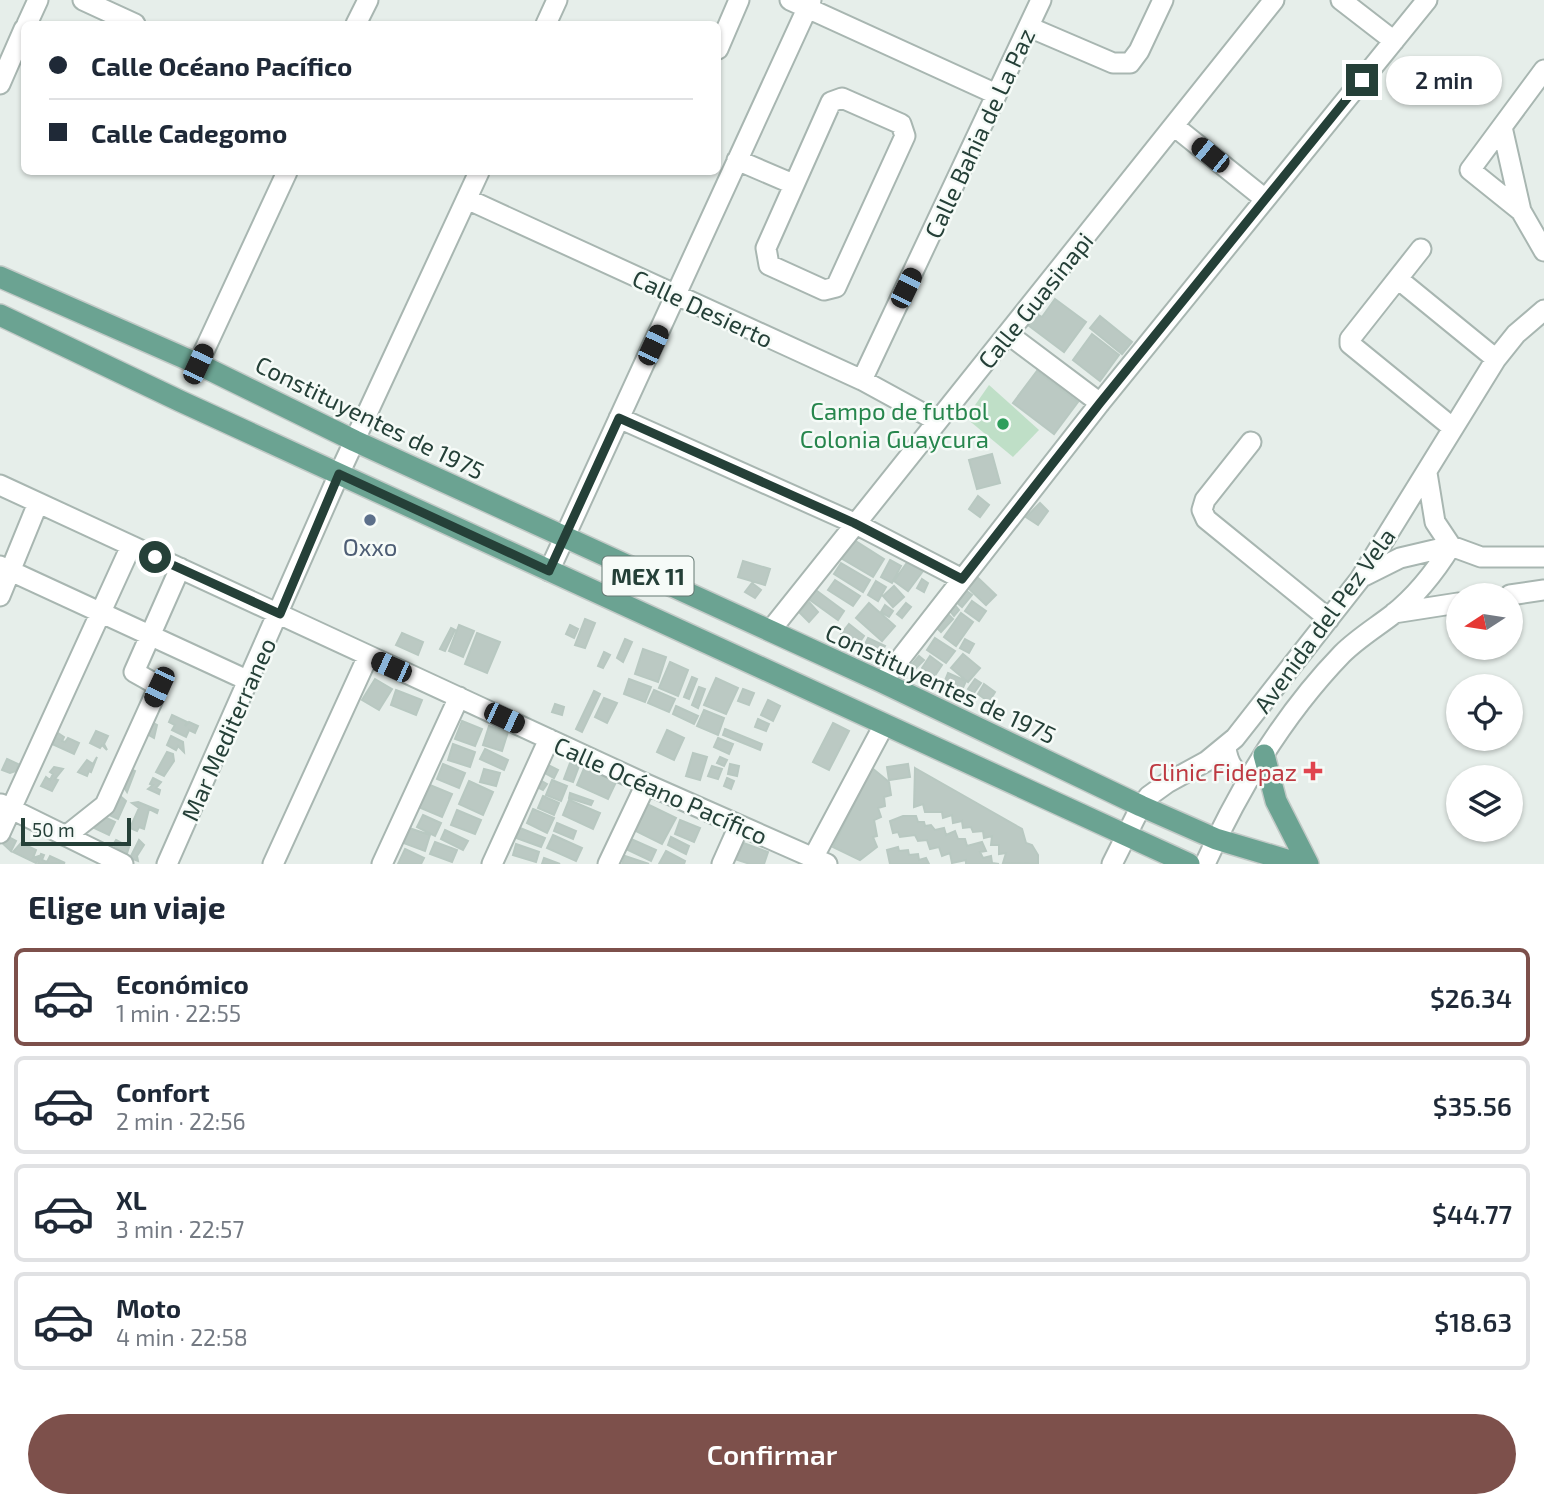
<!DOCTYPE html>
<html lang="es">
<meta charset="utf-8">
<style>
body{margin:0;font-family:"Exo 2",sans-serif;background:#f6f6f7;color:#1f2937;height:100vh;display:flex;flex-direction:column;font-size:26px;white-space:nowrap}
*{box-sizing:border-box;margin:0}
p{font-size:23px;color:#747a83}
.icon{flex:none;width:38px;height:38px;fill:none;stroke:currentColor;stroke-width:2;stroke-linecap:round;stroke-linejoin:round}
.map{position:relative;height:864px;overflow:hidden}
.panel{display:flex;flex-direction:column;background:#fff;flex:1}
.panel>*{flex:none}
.top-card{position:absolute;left:21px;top:21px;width:700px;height:154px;border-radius:10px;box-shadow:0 2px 5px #0004;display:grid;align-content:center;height:154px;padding:0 28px;background:#fff}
.needle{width:46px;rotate:258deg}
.controls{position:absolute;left:1446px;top:583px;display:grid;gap:14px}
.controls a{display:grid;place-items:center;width:77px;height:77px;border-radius:50%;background:#fff;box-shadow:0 2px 5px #0004;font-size:35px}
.scale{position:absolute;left:21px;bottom:18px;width:110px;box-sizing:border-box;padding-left:7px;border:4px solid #254038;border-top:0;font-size:19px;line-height:24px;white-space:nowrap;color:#254038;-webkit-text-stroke:5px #f6fbf8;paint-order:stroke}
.end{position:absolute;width:32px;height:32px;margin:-16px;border:9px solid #254038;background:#fff;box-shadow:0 0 0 4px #fff}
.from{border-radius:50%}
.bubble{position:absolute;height:49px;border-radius:24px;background:#fff;box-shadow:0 2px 5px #0004;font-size:23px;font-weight:600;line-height:49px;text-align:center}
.car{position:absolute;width:21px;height:42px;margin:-21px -10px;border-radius:9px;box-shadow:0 0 5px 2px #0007;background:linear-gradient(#222 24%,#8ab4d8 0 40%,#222 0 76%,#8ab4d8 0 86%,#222 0)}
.top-card b{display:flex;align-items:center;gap:24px;height:66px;font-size:26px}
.top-card b+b{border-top:2px solid #e0e1e3}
.top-card i{width:18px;height:18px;background:#1f2937}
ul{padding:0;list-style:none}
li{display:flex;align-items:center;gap:21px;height:98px;margin:0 14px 10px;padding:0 14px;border:4px solid #e0e1e3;border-radius:10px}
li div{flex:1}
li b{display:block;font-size:26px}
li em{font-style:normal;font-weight:600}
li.active{border-color:#7d504b}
li>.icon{width:63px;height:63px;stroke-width:1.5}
h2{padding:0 28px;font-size:32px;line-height:84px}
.primary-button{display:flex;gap:14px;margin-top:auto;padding:14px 28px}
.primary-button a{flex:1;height:80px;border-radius:42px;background:#7d504b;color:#fff;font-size:28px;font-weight:600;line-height:80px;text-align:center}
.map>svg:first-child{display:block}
.green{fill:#bfdfc7}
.building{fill:#bbc9c3;stroke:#b8c8c1;stroke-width:2}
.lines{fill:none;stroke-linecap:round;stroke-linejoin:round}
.minor-casing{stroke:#a8b6b1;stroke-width:23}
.major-casing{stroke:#c2cac7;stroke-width:24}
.minor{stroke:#fff;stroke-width:19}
.major{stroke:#6ba392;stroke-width:21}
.route{stroke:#254038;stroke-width:9}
.leisure-dot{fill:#2e9e5b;stroke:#f6fbf8;stroke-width:2.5}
.service-dot{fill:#5c6f8a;stroke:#f6fbf8;stroke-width:2.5}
.health-dot{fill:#e0444e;stroke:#f6fbf8;stroke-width:2.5}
.labels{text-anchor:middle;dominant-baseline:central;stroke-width:5;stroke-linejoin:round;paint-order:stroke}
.shield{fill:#f6fbf8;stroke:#647872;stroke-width:2}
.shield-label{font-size:23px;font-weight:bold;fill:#254038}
.street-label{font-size:24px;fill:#254038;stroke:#f6fbf8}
.leisure-label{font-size:24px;fill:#27864d;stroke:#f6fbf8;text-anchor:end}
.service-label{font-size:24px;fill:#4e5e75;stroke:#f6fbf8}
.health-label{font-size:24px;fill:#be3a42;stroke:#f6fbf8;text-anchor:end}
</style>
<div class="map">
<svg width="1544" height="864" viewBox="0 0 1544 864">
<rect width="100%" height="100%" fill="#e6eeea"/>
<!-- green -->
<path class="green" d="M989,385L1039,430L1013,457L966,418Z"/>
<!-- building -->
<path class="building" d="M1055,299L1086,322L1064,352L1028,325L1037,314L1042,317Z
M1100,316L1132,342L1122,354L1090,328Z
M1092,334L1119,355L1100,381L1073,360Z
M1037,371L1078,402L1054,434L1013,403Z
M992,454L1000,483L977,489L969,460Z
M978,496L989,505L980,517L969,509Z
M1040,503L1048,511L1038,525L1026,517Z
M851,538L884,559L873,577L839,557Z
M890,560L901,566L892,583L881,577Z
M743,561L770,569L765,585L738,577Z
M908,561L923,571L908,591L894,581Z
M841,563L870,580L863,592L834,574Z
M976,576L996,595L986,605L966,586Z
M922,579L928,583L924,592L917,588Z
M835,580L860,596L853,606L828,590Z
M876,581L886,587L878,601L868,595Z
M752,583L761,590L755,598L745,592Z
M894,586L904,597L893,607L883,596Z
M813,588L844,611L838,620L806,597Z
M964,589L972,595L962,607L955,601Z
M972,601L986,611L979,621L965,611Z
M809,602L818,612L809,622L799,612Z
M869,603L895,626L882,641L856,618Z
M906,603L911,607L902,618L897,614Z
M885,605L893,611L889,617L881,612Z
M955,605L959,610L954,616L949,610Z
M945,611L953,619L941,632L933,624Z
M961,613L973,622L956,646L944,637Z
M585,619L595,623L585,648L575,645Z
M849,624L864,636L857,646L841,634Z
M459,625L474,631L463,657L449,651Z
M570,625L578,629L574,638L566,634Z
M451,628L455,630L445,651L440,649Z
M402,633L423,642L418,655L396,645Z
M477,633L500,642L487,673L465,664Z
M868,638L885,646L879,657L863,648Z
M935,638L955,651L946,663L927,650Z
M625,639L632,642L623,662L617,658Z
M965,639L974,644L969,653L960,648Z
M643,649L666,657L658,682L635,674Z
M604,652L610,655L603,668L598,666Z
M963,654L980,668L968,682L951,668Z
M919,656L924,660L916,668L912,664Z
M930,656L942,665L934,677L922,668Z
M670,662L688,670L678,696L659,688Z
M948,673L966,681L962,690L944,683Z
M692,677L697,679L689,699L684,697Z
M716,678L738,688L726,714L704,705Z
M375,679L392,689L379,710L362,700Z
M629,679L651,687L645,702L624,694Z
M975,679L981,683L974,693L968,689Z
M984,684L995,692L989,702L978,694Z
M699,687L705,689L698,708L692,705Z
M743,689L754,693L749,705L738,701Z
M396,690L422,700L416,715L391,705Z
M654,690L675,699L669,712L648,703Z
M594,691L600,694L582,732L576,729Z
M604,698L617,703L607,723L595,717Z
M768,700L780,706L773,721L761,715Z
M555,704L564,707L562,715L552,712Z
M676,706L698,716L694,724L673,714Z
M704,710L724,718L718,735L697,726Z
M172,715L187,722L185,726L189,722L198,726L195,733L189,730L186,737L172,730L175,725L169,722Z
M758,719L769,724L766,731L755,727Z
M150,721L157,725L154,738L147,734Z
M462,721L482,729L475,746L455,739Z
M833,723L849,731L829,770L813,762Z
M489,726L508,732L502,751L483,745Z
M725,729L762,744L760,750L723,735Z
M667,730L684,738L674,760L657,752Z
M96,731L108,736L104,744L107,750L102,745L100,748L90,743Z
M58,733L64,737L62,741L65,742L68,738L79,743L74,754L52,744L54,739H58L55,737Z
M171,736L183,742L184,752L178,746L176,750L167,745Z
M718,738L733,744L729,754L714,747Z
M453,744L475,752L470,767L448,760Z
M485,749L508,760L504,770L480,759Z
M167,752L173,754L174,761L164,776L156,772Z
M693,753L707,757L700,780L686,776Z
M97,757L91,772L89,771L87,776L78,772L87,760L93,764Z
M720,757L727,760L724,766L717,763Z
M7,759L18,764L16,771L10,773L2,770Z
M570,763L579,766L573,782L564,779Z
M443,764L465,773L459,788L437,779Z
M730,764L739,766L737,776L728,774Z
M908,764L910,777L889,780L887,767Z
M548,765L558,770L554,778L545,773Z
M585,766L617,780L608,799L577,785Z
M712,766L722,769L718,779L708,776Z
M54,767L63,769L55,779L58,780L52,791L41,786L46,777L50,780L53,774L50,772Z
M872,768L889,782L891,795L884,797L885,806L878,808L881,817L874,820L877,836L873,837L877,847L860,860L833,847Z
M915,768L1022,829L1026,843L1032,845L1038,855V864L1003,863L1006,853L999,854V845H991L992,836L984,838L983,831L973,832L971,827L963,828L962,821L953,823L952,815L943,818L942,812H925L923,804L914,807Z
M130,769L135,771L127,792L122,784Z
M484,769L500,773L496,786L480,782Z
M153,778L161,782L156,788L160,790L159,794L148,789L153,785L150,784Z
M727,778L734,781L731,789L724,786Z
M540,780L547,784L543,790L537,787Z
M552,780L567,786L561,801L546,795Z
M469,781L493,792L483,815L459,804Z
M425,783L452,794L442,817L416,806Z
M570,793L593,801L591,805L569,798Z
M119,795L126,801L118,819L107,814Z
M543,796L559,803L554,815L538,808Z
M569,800L600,813L593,829L563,815Z
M138,802L158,810L157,813L149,809L144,829L139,827L137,831L130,828L139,808L132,803Z
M647,804L676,818L662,844L634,830Z
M533,809L554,818L547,833L527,823Z
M457,810L481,820L475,834L451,825Z
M96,813L115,822L109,835L90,826Z
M423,815L441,823L435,836L417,827Z
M903,816H916L918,822H924L925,826L931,825L935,830L944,828L946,835L955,831L958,839H965L967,846L982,842L986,851L980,852L983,858L991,856L992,863L999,864H966V860L952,863L950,853L942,856L939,847L930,849L927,840L918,841L915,835L900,837L898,832L893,833L890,821Z
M680,820L700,828L694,842L675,834Z
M557,823L576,831L573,839L554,831Z
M403,826L430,835L425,851L398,841Z
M520,828L545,838L541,847L516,838Z
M445,830L468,841L463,850L441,839Z
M553,835L582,848L576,861L547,848Z
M7,836L16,841L11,851L0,841Z
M671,837L689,846L686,854L668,845Z
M631,839L656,850L651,861L626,849Z
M116,840L129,847L125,860L116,856L119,849L113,845Z
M139,840L144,845L137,856L138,861L130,858Z
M738,841L768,852L764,864H750L732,858Z
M435,842L457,850L452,862L430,854Z
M21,843L36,850L33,858L39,856L36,863L13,852Z
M516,844L539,852L536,862L513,855Z
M898,847L899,851L908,850L909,855L918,854L919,860L926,858L929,864H890L887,850Z
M405,849L424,858L421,864H398Z
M666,851L685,861L684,864H659Z
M41,854L44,855L42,860L47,862L50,856L65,863L38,864Z
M625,856L649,864H622Z
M544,858L560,864H542Z"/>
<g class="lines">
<defs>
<path id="minor" d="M83,0L135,24
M790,0L996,94
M1341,0L1394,41
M27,24L38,0
M356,24L368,0
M546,24L557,0
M1029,27L1113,63H1130L1139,51L1163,0
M718,49L739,0
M1544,70L1470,170L1521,211L1544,251
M0,84L24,29
M842,98L901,124L905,136L836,287L824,290L769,265L766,248L831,102Z
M1174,126L1265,199
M1502,127L1521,211
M737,160L793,184
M467,199L862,380L937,421
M1421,249L1350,339V344L1453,428
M1398,279L1496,359
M1008,334L1100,403
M198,364L287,172
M862,380L1041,0
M619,418L854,523L962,579
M1251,442L1205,500L1202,510L1206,519L1329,619
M0,485L646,784L827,864
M0,566L249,681
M549,571L811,0
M1364,576L1400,558L1451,546L1481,557H1544
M1510,595L1544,590
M0,596L38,503
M1394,613L1458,603
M770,631L1274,0
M882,682L1100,403L1427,0
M1226,748C1228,763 1234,774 1250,778
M1,804L123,864
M0,833L131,546
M66,836L105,805L159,686L134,672L180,568
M813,858L884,725
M167,864L339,474L479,172
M273,864L368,656
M382,864L459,697
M492,864L549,739
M608,864L646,784
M722,864L739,826
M1112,864L1141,806L1149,796L1167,783L1207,761L1235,738L1360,579L1496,359L1516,334L1544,310
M1205,864C1239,789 1284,714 1342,654C1357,639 1375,628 1392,615C1416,596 1435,572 1451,546L1435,522L1427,473"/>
<path id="major" d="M0,277L198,364L355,441L882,682L1141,806L1216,839L1300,864
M0,315L180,401L1189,864
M1264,755L1276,801L1308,864"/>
</defs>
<!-- minor casing -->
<use href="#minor" class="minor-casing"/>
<!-- major casing -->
<use href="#major" class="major-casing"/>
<!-- minor -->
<use href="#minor" class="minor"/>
<!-- major -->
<use href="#major" class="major"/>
</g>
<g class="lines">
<!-- route -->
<path class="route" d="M155,557L280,614L339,474L549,571L619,418L854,523L962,579L1100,403L1362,80"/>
</g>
<!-- markers -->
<circle class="leisure-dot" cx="1003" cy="424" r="7"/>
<circle class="service-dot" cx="370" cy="520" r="7"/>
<path class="health-dot" d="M1309.5 760.5h7v7h7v7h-7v7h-7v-7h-7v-7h7z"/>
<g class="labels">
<!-- shield labels -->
<rect class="shield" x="602.5" y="556.5" width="91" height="39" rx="5"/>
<g class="shield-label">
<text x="648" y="576">MEX 11</text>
</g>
<!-- street labels -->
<g class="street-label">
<text transform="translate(979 133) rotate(-65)">Calle Bahia de La Paz</text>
<text transform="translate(1035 300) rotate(-51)">Calle Guasinapi</text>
<text transform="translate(703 308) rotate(25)">Calle Desierto</text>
<text transform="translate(370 417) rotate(26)">Constituyentes de 1975</text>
<text transform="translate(1324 620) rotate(-54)">Avenida del Pez Vela</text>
<text transform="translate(941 683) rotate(25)">Constituyentes de 1975</text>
<text transform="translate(228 729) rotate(-66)">Mar Mediterraneo</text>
<text transform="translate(661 790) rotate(24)">Calle Océano Pacífico</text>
</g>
<!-- leisure labels -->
<g class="leisure-label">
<text x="989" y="410">Campo de futbol<tspan x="989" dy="28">Colonia Guaycura</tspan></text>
</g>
<!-- service labels -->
<g class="service-label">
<text x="370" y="546">Oxxo</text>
</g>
<!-- health labels -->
<g class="health-label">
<text x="1297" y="771">Clinic Fidepaz</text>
</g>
</g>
</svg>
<div class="controls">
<a><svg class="needle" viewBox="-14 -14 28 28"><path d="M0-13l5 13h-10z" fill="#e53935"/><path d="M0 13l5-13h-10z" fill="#747a83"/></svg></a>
<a><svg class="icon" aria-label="locate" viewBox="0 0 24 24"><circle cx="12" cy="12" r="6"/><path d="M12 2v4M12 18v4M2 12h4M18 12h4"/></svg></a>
<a><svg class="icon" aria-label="layers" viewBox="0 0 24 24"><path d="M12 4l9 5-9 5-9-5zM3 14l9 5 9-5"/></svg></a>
</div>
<div class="scale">50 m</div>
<i class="end from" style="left:155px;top:557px"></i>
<i class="end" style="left:1362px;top:80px"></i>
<div class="bubble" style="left:1386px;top:56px;width:116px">2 min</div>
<i class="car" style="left:1210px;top:155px;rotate:309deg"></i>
<i class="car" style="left:906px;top:288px;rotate:26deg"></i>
<i class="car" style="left:653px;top:345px;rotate:25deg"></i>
<i class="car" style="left:198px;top:364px;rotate:25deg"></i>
<i class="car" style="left:391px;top:667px;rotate:294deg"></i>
<i class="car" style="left:159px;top:687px;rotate:205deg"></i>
<i class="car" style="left:504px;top:718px;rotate:115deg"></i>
<div class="top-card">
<b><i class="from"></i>Calle Océano Pacífico</b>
<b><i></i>Calle Cadegomo</b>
</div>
</div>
<section class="panel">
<h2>Elige un viaje</h2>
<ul>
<li class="active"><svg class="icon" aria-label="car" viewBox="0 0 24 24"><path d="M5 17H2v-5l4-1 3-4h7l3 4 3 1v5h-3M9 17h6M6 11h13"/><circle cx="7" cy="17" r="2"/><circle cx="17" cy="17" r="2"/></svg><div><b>Económico</b><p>1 min · 22:55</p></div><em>$26.34</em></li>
<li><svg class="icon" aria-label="car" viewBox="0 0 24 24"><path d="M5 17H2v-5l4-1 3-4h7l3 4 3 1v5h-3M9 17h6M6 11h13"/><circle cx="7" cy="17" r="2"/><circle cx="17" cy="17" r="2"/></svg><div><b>Confort</b><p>2 min · 22:56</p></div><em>$35.56</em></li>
<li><svg class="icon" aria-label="car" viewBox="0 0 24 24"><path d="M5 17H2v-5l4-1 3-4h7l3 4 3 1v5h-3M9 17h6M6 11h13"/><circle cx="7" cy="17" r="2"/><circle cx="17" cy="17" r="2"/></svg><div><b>XL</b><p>3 min · 22:57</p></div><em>$44.77</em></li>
<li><svg class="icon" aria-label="car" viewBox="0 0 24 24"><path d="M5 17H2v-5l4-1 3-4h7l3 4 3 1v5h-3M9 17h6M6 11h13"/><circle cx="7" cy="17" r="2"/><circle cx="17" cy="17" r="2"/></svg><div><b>Moto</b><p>4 min · 22:58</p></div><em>$18.63</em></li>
</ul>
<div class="primary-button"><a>Confirmar</a></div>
</section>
